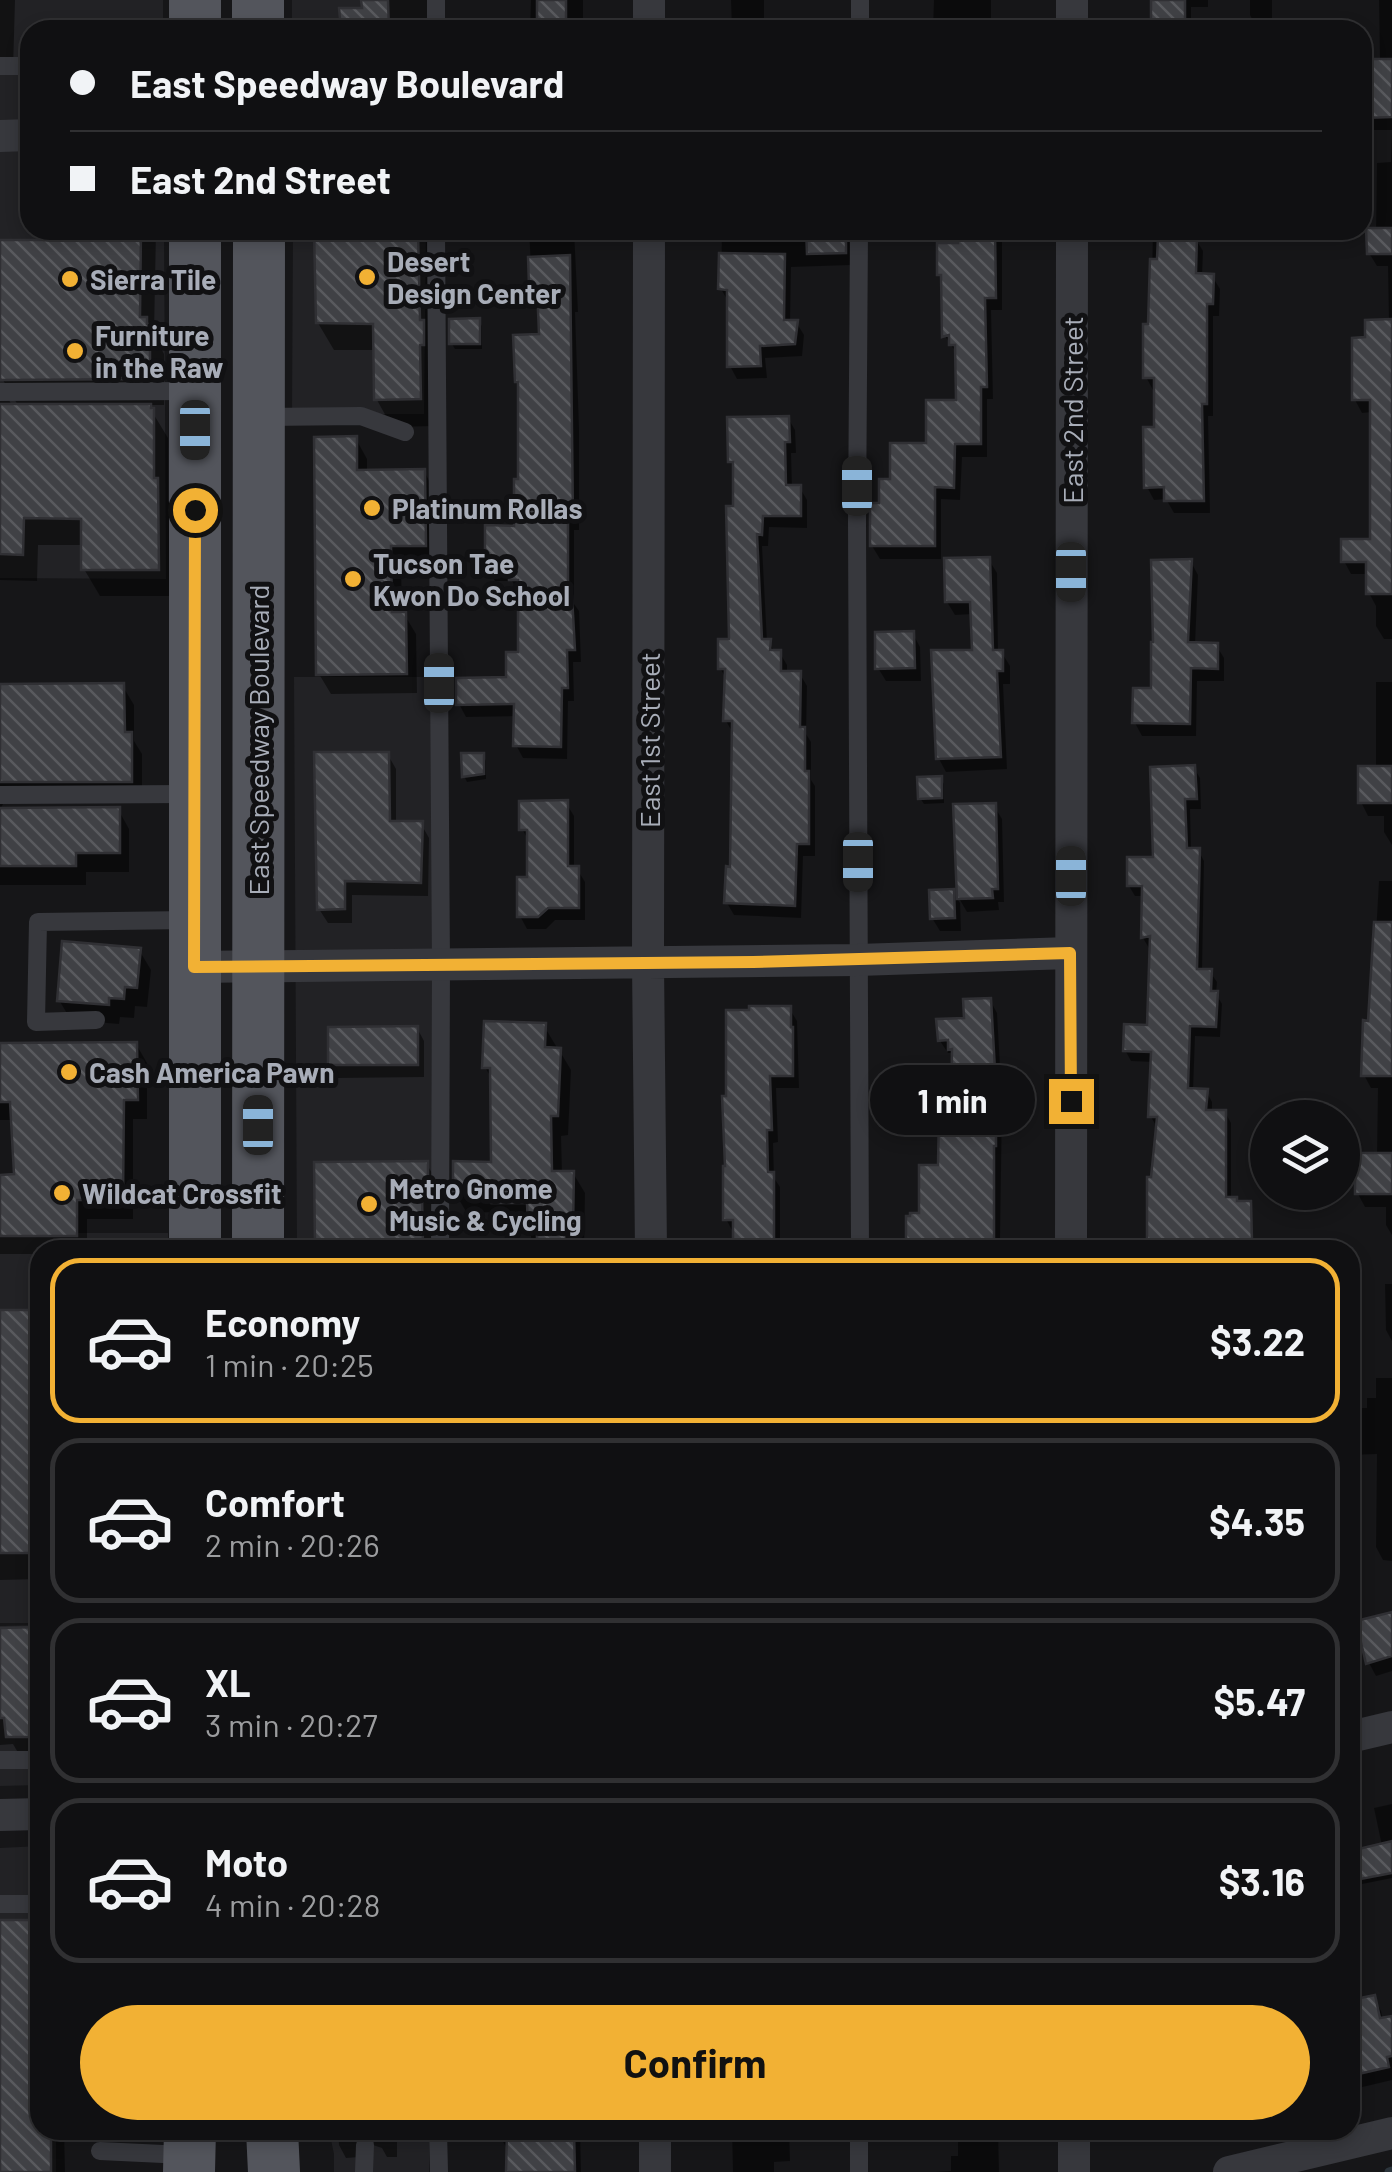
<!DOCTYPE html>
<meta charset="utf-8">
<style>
body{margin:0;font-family:Barlow,sans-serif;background:#19191b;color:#f1f3f6;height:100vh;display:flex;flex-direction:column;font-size:38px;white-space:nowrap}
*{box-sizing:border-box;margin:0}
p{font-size:32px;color:#9c9d9f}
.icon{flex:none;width:55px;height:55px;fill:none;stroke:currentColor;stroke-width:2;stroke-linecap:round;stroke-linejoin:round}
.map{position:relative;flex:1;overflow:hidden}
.details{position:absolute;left:30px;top:1240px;width:1330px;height:900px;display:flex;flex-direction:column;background:#101012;border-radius:30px;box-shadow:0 5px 15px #0003,0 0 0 2px #303032}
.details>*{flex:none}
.top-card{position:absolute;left:20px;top:20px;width:1352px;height:220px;border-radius:30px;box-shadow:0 5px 15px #0003,0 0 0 2px #303032;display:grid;align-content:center;height:220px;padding:0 50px;background:#101012}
.tools{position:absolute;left:1250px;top:1100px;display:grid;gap:20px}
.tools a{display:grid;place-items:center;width:110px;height:110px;border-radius:50%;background:#101012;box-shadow:0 5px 15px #0003,0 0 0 2px #303032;font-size:50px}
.end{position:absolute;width:45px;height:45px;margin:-22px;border:12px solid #f2b134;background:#111;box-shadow:0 0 0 5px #111}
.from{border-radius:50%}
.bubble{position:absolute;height:70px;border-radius:35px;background:#101012;box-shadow:0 5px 15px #0003,0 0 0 2px #303032;font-size:32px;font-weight:700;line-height:70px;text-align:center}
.car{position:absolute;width:30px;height:60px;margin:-30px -15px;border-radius:12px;box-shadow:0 0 8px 2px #0007;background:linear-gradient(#222 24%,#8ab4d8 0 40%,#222 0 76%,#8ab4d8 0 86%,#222 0)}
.top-card b{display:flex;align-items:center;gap:35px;height:95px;font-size:38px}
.top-card b+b{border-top:2px solid #303032}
.top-card i{width:25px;height:25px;background:#f1f3f6}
ul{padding:18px 0 0;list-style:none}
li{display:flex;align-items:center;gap:30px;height:165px;margin:0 20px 15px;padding:0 30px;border:5px solid #303032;border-radius:30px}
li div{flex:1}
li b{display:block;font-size:38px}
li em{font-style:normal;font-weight:700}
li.on{border-color:#f2b134}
li>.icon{width:90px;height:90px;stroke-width:1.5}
.action{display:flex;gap:20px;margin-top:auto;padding:20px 50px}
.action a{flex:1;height:115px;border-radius:60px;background:#f2b134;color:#111;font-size:40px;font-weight:700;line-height:115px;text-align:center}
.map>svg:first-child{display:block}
.built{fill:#222225}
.shadow{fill:#0007}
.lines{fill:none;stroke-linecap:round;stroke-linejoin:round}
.stream{stroke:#2c353c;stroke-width:9}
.building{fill:url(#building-back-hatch);stroke:#303034;stroke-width:2.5}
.lane{stroke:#37383d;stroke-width:18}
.street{stroke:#37383d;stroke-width:32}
.primary{stroke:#53555c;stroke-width:52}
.route{stroke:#f2b134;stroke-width:12}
.poi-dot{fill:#f2b134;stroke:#111113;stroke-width:4}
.labels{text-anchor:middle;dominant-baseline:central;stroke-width:10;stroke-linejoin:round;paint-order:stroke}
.poi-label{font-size:28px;font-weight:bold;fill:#a8adb8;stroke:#111113;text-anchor:start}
.street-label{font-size:28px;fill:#a8adb8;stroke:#111113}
</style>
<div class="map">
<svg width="1392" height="2172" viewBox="0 0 1392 2172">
<defs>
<pattern id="building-back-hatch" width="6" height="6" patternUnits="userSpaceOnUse" patternTransform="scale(2.5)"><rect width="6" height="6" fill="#404145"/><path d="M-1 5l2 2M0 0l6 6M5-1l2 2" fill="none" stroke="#595a5e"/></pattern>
</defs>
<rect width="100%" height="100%" fill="#161618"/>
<!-- built -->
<path class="built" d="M0,0H163V30H30V230H164L166,579L0,578Z
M292,0H429V30H292Z
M293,230H426L424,414H292Z
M294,677H433L434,1250H297Z
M0,1233H168V1250H40V1623H0Z
M40,1625V1785L0,1786V1626Z
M40,1846V2130H56V2172H0V1848Z
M329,2130H429V2172H334V2154Z"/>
<!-- shadow -->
<path class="shadow" d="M0,0H15L13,70H0Z
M364,0H434L433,30H343L364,10Z
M531,0H583V19L597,18L603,30H530Z
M731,0H764V20H776L782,30H732Z
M934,0H991V30H926L933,29Z
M1154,0H1208V7H1191V30H1154Z
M1250,0H1272V21H1253L1250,15Z
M1379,0H1392V639H1384L1376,626V606L1369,593V574H1351L1344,561L1373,541L1372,412L1362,413L1355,400L1368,340L1389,322L1388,266H1377L1369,253L1376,231L1377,163L1391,162L1392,130H1374L1367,117L1380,61Z
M51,230H156L154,334L164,354V405H148L168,438V501L172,507L173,596H100L84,569V545H38L37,581L0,580V385L13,407H19L0,375V243L51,242Z
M316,230H432L435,426L392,427L377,400L376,350H334L318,323Z
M529,230H574L578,312H575L579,428V530H574V604L579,611L581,662H573L574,701H568L567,759L523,758L516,745L517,716L466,717L459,704L509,680L521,654L519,592L512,581H495L487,568L517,529L520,482L541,336L540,301L532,286Z
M722,230H849L851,265L791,267L790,323L796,322L804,335L802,356L765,358L767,378L737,379L730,366L728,301L721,289Z
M951,230H1002V310H991L993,399H987V457H962L960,500L941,499V559H880L872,546L882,506L929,445L958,402L957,354L945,336Z
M1153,230H1198V243L1203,251L1202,276H1212L1220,289L1219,316H1213V416H1208L1210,513H1174L1166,499L1154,500L1147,487L1157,429V390H1153L1146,377L1151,327Z
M478,321L482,326V349H455L452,344Z
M788,418L795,430L796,453H791L792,488H800L807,500V528L769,527L768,546H762L767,642H769L775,653H780L787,665V674H800L807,686L806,734L811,742V780L815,786V856H803L801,918L734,915L727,903L733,869V733L726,721L727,680L720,668L732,641L735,469L731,461Z
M356,439L367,459V472L424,471L435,492L436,565L401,566L402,614H404L416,634L417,693L331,694L319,674Z
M989,560L997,573L998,653H1002L1010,666V684H1003L1007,769L946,772L939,759L974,652L973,614L955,615L947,602Z
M1191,562L1198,575L1195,645H1216L1224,658V681H1197L1196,736H1142L1135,723L1154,690Z
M913,634L920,647L921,681H886L878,668Z
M1376,682H1392V845L1384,832V816H1368L1361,802L1376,768Z
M122,685L134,705V741L142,754V800L12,801L3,804L0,810V686Z
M388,755L396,769V823L421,824L429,838L428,896L352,895V923H328L319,909Z
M483,755L486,761V779L467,782L464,776Z
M1194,768L1200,778L1201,809H1190L1191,850H1198L1204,861L1202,971L1210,972L1217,982L1216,994L1222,1004L1220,1037L1195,1036L1193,1091H1206L1212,1102V1113L1225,1112L1231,1123V1198H1213V1250H1150L1149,1179H1153L1158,1129L1151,1117L1153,1062L1131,1061L1125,1050L1149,1028L1152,947L1149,948L1143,938L1144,896H1135L1129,886L1156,859Z
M941,779L944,784V803L924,804L920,798Z
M566,803L574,816V869H577L585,882V920H555L546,929H527L520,916L530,880V843L522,829Z
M994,806L1002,819L1004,902H998L999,910L967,912L960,900L961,931H940L932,918L953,892L960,903L955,807Z
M118,809L129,829V872H86V885H0V810Z
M1379,881H1392V1235L1386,1225V1207H1365L1358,1194L1377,1155L1378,1088H1371L1364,1075L1371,1023Z
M139,950L151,970L147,1007L135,1006L134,1018L120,1017L119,1024L71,1020L59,1000Z
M990,1000L997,1013L1002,1102L1000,1240L1007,1250H908L940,1168L953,1114L952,1053H948L940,1041Z
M789,1008L797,1021L799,1088H776L778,1142L773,1143L774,1178L780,1187V1246H786L789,1250H736L733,1232L726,1219Z
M544,1026L556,1046V1050H559L571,1070L568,1135L561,1136L562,1173H573L585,1193L584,1249L579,1250H532L530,1223H504L495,1212L467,1213L455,1193L494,1164L493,1081L485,1067Z
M417,1028L424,1041V1077L338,1078L330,1065Z
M136,1044L147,1063V1119H133V1219H87V1250H40V1254H0V1202L16,1177L14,1120H0V1046Z
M426,1163L438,1183L433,1250H320L318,1246Z
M1385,1284H1392V1341L1386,1330Z
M40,1312V1579L0,1580V1313Z
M1376,1378H1392V1561L1383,1560L1376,1547L1377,1454L1350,1455V1408H1367V1398H1376Z
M1392,1614V1671L1376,1676L1369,1663L1359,1623Z
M0,1630H40V1763H24L13,1744L0,1745Z
M1392,1804V1878L1357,1885L1350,1865V1854L1382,1846L1374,1808Z
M40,1922V2130H64L65,2172H0V1923Z
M1374,1998L1381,2011L1383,2020L1392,2021V2080L1350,2090V2003Z
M338,2130H397V2157H387L382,2148L373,2145L359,2157L346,2158L339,2145Z
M499,2130H580L581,2172H509L507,2149L500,2136Z
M732,2130H789L790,2161L774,2162V2172H733Z
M958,2130H998L999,2172H936L951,2171V2156H958Z"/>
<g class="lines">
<!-- stream -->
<path class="stream" d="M1389,2172L1392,2171"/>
</g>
<!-- building -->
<path class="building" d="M361,0H388L389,30H341L339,8H362Z
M537,0H566V30H537Z
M1151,0H1185V30H1151Z
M1364,59H1392V117L1364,118Z
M1366,228H1392V254H1367Z
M49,230H141L140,317H147V324H150V379L0,380V240H49Z
M314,230H418L420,320H424V345H420L421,399L374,400L373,324L316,323Z
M806,230H846V253L807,254Z
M958,230H995L996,298H985L987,387H981V444H955L954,488L935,487V546H870V503H879V479H890V443H926V400H956L955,345H949V335L942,337L941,275H937V243H958Z
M1158,235L1197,236L1196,273L1214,274L1213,304H1207V404H1202L1204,501H1164V487L1144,488L1143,427H1154V378H1143V324H1148L1150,259H1157Z
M719,253L785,254L784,320H798L795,344L760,346L761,366L727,367V290L718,289Z
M570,255L573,518H568V596H572L575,650H567L568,688H562L561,747L513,746L514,704L456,705V678L506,677V652H518V580H509V569H485V525L514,526V479H518V382H515L513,335L539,334L537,287H529L528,257Z
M480,318V344H449V319Z
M1392,319V594H1366V562H1341V539H1370V400H1352V338L1365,337V320Z
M0,404H151V408H154V478H158L159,570H81V519L24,518L23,555L0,554Z
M789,416L790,442H785L786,485H801V516H763L762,535L757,534L762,639H771L770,650H781V671H801L800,727H805V771H809V844H797L795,906L724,903L726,866L730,867L732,721H723L725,669H718V639H729L726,506H733V462H728L727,417Z
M357,436V470L425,469L426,546H391L392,612H406L407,674L316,675L314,437Z
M990,557L993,650H1003V671H997L1001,757L936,759L931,650H972L970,602H945L944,558Z
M1192,559L1188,642L1218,643V669L1191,668L1190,724L1132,723L1133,688H1151V642H1153L1151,560Z
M914,631L915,668L875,669V632Z
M124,683L125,732H132V782H0V684Z
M314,752H389L390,821H423L421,883L345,881V909L317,910Z
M461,753H484V774L462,777Z
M1195,765L1197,799H1185L1187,848H1200L1197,969H1212L1211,991H1218L1216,1027L1190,1026L1188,1088L1208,1089L1206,1110H1226V1197H1237V1201H1251L1252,1240L1147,1241V1177H1151L1157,1117H1148L1151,1052L1123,1051L1124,1024L1147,1025L1150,936L1141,938L1142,886H1127V857H1153L1150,767Z
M1358,766H1392V803H1358Z
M942,776V798L918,799L917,777Z
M568,800V866H579V908H548L538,917H517V877H527V830H519V801Z
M996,803L998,889H992L993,898L957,899L953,804Z
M120,807V853H76V866H0V808Z
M954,889L955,918L930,919L929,890Z
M1374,922H1392V1076H1361L1363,1020L1368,1021Z
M62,941L141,948L137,988L125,987L124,999L109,998V1005L57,1001Z
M991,998L996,1088V1146H994V1250H906V1216H910V1213H919V1165H938L939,1111H951L952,1049L948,1050V1040L938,1041L936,1019L964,1018L963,999Z
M749,1006H791V1027H793V1076H770L772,1130H767L768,1172H774V1250H733V1220H723V1166H725L722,1096H726V1010H749Z
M484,1021L546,1023L545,1047L561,1048L558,1116H551L552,1171H574L573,1229H569V1250H537V1229H528L527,1203H491L481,1192L453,1194V1161L491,1162L490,1068H482Z
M418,1026V1065H328V1027Z
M137,1042L138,1100H124L123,1200H77V1236H0V1175L14,1174L10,1102H0V1043Z
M1355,1153H1392V1194H1355Z
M428,1161V1194L422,1195L423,1246L315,1247L314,1162Z
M0,1310H40V1553H0Z
M1392,1612V1656L1366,1664L1356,1621Z
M40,1627L39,1737H6L4,1718H0V1628Z
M1392,1841V1873L1350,1881V1851Z
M0,1920H40V2130H51V2172H0Z
M1375,1995L1380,2018L1392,2016V2056L1387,2057L1389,2067L1350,2076V2000Z
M507,2130H574L575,2172H506Z"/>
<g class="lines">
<!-- lane -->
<path class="lane" d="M860,0V30
M436,30V0
M0,66H30
M436,230L441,965L440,1250
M859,230L857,523L860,1250
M0,392L190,391
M264,417L361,416L405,432
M0,795L189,794
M96,1020L36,1022L38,922L189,920
M0,1760H40
M0,1904H40
M438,2130L439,2172
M100,2151L184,2155
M364,2172L365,2145
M859,2172V2130"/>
<!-- street -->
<path class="street" d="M1072,0V30
M649,30V0
M0,136L30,135
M649,230L648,963L651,1250
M195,967L858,960L1070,953
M1071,1250L1072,230
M1350,1737L1392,1727
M0,1815L40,1814
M1074,2130V2172
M655,2172V2130
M1229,2172L1392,2133"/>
<!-- primary -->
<path class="primary" d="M195,0V30
M258,0V30
M195,230V1250
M258,1250L259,230
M272,2130L274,2172
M189,2172L190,2130"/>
</g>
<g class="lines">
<!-- route -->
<path class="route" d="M195,510L194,967L753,962L1070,953L1071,1101"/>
</g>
<!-- markers -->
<g class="poi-dot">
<circle cx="367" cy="277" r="10"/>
<circle cx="70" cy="279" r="10"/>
<circle cx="75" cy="351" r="10"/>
<circle cx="372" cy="508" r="10"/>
<circle cx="353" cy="579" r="10"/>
<circle cx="69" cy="1072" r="10"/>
<circle cx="62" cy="1193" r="10"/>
<circle cx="369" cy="1204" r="10"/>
</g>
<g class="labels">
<!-- poi labels -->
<g class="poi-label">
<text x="387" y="261">Desert<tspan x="387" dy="32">Design Center</tspan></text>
<text x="90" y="279">Sierra Tile</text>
<text x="95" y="335">Furniture<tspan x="95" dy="32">in the Raw</tspan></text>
<text x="392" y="508">Platinum Rollas</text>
<text x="373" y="563">Tucson Tae<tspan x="373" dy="32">Kwon Do School</tspan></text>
<text x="89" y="1072">Cash America Pawn</text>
<text x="389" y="1188">Metro Gnome<tspan x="389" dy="32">Music &amp; Cycling</tspan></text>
<text x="82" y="1193">Wildcat Crossfit</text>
</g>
<!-- street labels -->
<g class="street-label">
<text transform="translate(1072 410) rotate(-90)">East 2nd Street</text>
<text transform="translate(258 740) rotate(-90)">East Speedway Boulevard</text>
<text transform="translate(649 740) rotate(-90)">East 1st Street</text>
</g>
</g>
</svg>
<div class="tools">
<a><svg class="icon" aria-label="layers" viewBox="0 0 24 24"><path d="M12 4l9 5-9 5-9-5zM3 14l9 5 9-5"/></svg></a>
</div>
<i class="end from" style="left:195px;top:510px"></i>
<i class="end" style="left:1071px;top:1101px"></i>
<div class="bubble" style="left:870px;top:1065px;width:165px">1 min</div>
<i class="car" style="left:195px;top:430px;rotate:180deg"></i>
<i class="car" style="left:857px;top:486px;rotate:0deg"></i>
<i class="car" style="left:1071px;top:572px;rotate:180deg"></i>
<i class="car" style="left:439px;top:683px;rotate:0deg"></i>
<i class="car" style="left:858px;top:862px;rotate:180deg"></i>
<i class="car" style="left:1071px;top:876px;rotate:0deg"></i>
<i class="car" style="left:258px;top:1125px;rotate:0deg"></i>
<div class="top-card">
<b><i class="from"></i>East Speedway Boulevard</b>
<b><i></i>East 2nd Street</b>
</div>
<section class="details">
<ul>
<li class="on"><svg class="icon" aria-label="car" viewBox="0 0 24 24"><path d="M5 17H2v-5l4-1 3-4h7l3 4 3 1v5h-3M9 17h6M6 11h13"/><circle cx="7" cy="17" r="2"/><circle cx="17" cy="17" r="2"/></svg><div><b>Economy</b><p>1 min · 20:25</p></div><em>$3.22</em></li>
<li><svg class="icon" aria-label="car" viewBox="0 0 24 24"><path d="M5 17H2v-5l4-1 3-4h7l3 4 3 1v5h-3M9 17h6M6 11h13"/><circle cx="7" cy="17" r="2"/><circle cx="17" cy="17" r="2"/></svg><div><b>Comfort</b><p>2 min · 20:26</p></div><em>$4.35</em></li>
<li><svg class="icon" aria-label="car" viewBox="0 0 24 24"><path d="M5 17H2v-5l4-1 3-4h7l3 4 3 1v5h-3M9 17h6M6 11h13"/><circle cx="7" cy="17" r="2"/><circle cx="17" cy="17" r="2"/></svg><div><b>XL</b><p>3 min · 20:27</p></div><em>$5.47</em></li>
<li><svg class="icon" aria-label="car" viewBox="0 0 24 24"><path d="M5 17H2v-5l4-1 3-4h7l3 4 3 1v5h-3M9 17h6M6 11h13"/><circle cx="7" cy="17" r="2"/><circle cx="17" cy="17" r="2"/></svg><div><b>Moto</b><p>4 min · 20:28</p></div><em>$3.16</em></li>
</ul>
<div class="action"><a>Confirm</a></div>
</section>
</div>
